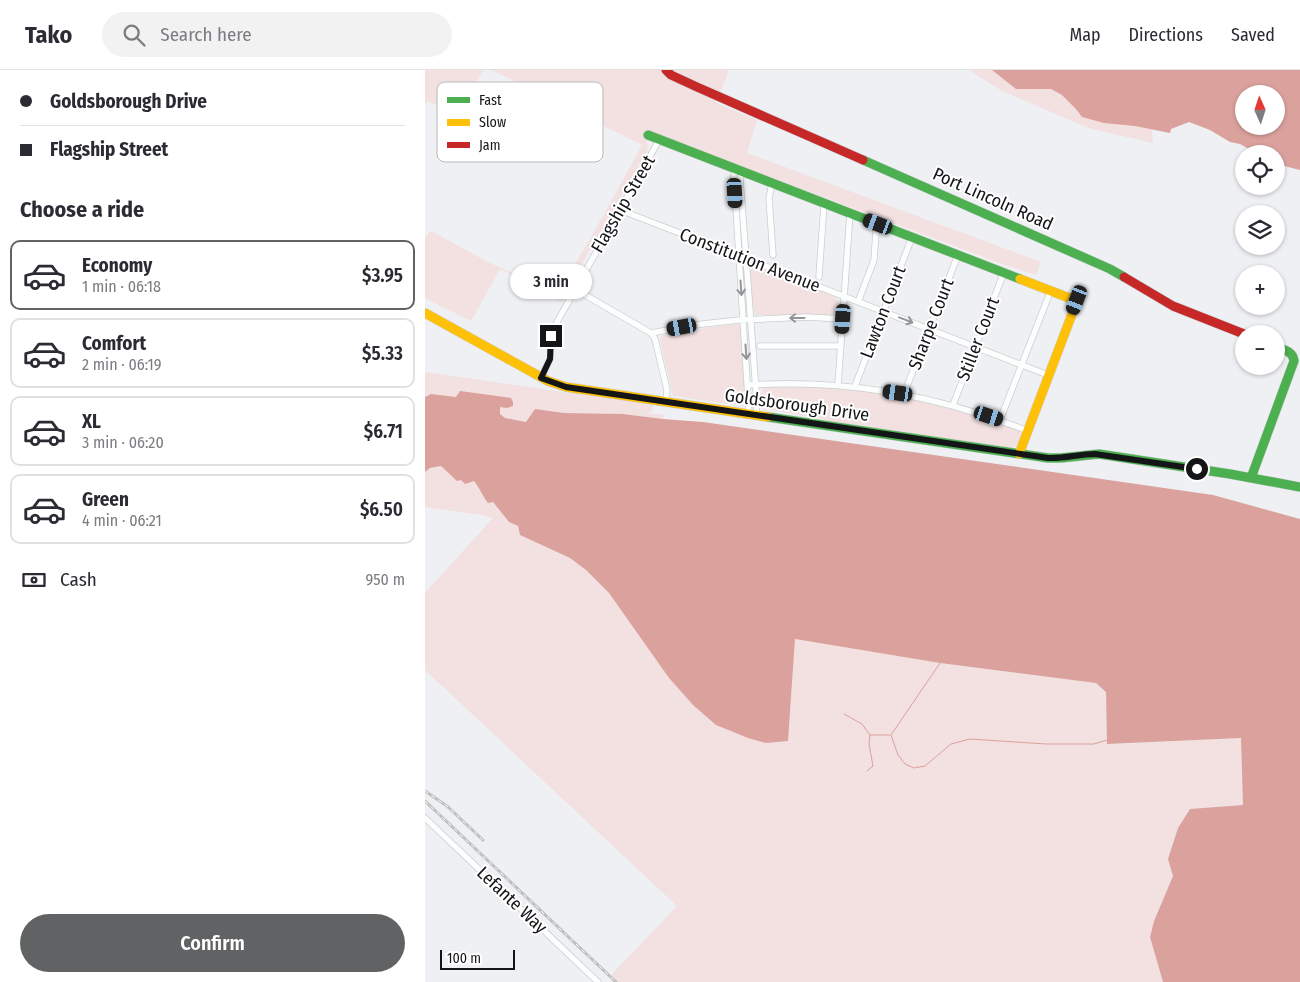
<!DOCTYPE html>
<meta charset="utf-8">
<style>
body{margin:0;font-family:"Fira Sans Condensed",sans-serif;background:#f2f2f3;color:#2b2b33;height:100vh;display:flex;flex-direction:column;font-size:19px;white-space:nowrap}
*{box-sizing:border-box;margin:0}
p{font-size:16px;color:#7c7c81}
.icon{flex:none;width:28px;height:28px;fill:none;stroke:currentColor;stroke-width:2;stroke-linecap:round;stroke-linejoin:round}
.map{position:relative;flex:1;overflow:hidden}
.panel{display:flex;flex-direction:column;background:#fff;width:425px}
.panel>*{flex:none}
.guide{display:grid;align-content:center;height:110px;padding:0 20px;background:#fff}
.needle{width:32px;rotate:357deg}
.controls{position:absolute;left:810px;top:15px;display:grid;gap:10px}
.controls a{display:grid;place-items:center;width:50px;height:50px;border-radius:50%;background:#fff;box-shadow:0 1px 4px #0004;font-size:25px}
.scale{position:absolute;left:15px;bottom:12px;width:75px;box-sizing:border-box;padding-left:5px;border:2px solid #141517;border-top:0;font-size:14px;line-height:18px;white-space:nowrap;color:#141517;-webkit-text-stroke:4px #fff;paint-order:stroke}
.end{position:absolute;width:22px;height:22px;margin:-11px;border:6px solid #141517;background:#fff;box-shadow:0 0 0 2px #fff}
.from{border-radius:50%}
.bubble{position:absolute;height:35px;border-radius:18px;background:#fff;box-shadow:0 1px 4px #0004;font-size:16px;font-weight:600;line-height:35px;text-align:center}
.car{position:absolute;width:15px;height:30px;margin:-15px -8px;border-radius:6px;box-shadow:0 0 4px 1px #0007;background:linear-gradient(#222 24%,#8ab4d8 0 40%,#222 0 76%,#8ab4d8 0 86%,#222 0)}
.guide b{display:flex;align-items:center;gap:18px;height:48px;font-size:19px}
.guide b+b{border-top:1px solid #e1e1e2}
.guide i{width:12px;height:12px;background:#2b2b33}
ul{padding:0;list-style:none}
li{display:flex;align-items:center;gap:15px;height:70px;margin:0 10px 8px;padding:0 10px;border:2px solid #e1e1e2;border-radius:10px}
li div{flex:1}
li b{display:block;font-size:19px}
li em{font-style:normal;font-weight:600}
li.on{border-color:#606264}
li>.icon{width:45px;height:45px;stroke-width:1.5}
h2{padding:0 20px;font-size:22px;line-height:60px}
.pay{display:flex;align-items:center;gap:12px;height:55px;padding:0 20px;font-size:19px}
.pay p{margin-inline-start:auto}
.action{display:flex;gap:10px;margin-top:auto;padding:10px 20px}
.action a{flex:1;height:58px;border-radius:30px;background:#606264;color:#fff;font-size:20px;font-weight:600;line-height:58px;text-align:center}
header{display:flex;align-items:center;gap:30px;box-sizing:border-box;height:70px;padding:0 25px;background:#fff;border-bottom:1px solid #e1e1e2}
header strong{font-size:24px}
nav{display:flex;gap:28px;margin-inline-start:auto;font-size:18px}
.search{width:350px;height:45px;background:#f2f2f3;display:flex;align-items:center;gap:12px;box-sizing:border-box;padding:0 18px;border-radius:28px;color:#7c7c81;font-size:19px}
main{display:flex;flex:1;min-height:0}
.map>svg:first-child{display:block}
.green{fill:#f2e1e0}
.water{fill:#dba19d;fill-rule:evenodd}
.pier{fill:#eef0f3}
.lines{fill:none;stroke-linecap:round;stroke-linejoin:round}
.stream{stroke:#dba19d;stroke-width:1}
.street-casing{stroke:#cccdd0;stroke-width:7}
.fast-casing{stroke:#cccdd0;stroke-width:10}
.slow-casing{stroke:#cccdd0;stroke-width:10}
.jam-casing{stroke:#cccdd0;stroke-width:10}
.street{stroke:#fcfdfd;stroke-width:5.5}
.fast{stroke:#4caf50;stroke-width:9}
.slow{stroke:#ffc107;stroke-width:9}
.jam{stroke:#c62828;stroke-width:9}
.rail-casing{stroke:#bebfc0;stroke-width:3}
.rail{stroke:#fff;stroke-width:1;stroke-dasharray:4;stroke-linecap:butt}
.oneway{stroke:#949596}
.route{stroke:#141517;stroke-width:6}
.labels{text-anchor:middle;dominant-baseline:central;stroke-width:4;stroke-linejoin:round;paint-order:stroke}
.street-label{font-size:18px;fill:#141517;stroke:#fff}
.key{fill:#fff;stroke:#b8b9b9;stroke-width:1}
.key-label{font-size:14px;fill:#141517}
</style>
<header>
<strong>Tako</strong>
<div class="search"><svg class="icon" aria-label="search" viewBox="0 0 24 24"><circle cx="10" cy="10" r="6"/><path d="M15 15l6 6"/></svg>Search here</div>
<nav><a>Map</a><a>Directions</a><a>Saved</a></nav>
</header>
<main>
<section class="panel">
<div class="guide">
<b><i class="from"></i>Goldsborough Drive</b>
<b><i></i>Flagship Street</b>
</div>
<h2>Choose a ride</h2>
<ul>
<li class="on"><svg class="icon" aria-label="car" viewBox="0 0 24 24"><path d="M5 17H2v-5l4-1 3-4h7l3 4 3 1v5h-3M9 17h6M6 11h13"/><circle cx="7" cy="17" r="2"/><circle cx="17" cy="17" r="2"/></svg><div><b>Economy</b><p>1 min · 06:18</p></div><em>$3.95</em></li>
<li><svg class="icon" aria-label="car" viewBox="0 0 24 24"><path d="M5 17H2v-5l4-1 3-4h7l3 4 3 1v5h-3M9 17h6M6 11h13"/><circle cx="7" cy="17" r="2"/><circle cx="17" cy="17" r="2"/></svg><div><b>Comfort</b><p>2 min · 06:19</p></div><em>$5.33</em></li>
<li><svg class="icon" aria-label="car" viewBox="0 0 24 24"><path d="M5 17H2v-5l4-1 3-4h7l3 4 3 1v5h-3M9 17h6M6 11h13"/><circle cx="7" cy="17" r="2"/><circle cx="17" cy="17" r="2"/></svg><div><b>XL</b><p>3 min · 06:20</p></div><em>$6.71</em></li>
<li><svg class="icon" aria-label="car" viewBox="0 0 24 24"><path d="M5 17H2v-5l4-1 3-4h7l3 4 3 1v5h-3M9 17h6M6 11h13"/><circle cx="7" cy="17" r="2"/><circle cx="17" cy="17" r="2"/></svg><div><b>Green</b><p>4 min · 06:21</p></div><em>$6.50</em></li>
</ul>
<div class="pay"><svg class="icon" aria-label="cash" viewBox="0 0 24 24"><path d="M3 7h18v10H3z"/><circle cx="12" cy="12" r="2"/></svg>Cash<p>950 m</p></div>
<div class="action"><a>Confirm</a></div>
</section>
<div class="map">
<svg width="875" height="912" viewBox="0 0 875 912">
<rect width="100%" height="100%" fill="#eef0f3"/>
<!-- green -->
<path class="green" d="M0,0H59L31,45L3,31L0,34Z
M67,0H304L291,33L332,50L322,83L616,192L611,205L580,195L220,60L223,79L189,139L145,214L137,232L75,199L46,251L0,228V167L6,161L63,192L133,224L178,146L217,75Z
M544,0H585L764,52L745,63L727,59L728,73L663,58L654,54L577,21Z
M328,195L409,226C415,231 414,234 413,241L408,245L401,246L331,245L328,240L325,199L326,196Z
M313,254L315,255L316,258L322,333H318V336L248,326L235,270L236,266L239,265L280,258Z
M0,302L228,335L227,342H217L239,345L238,349L198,344L139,343L110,339L102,352L80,348L75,344V337L31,327L6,324L0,327Z
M349,316C376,316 403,316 430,319C484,326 542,342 594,361L596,363C595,369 593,375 588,378L430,356L380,346L339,339L338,336L335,335L334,322H337L338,317Z
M16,396C28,409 32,409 49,411L53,415L58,427L68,432L84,452L93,456L95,465L145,488L161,500L184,523L244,608L268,635L292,655L323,668L342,673L363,671L370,569L515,593L671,613L681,621L683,674L718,673L729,672L817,668L818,735L765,739L753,758L743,789L748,805L729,851L725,867L738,912H186L188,903L252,836L0,600V523L68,448L57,445L0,437V402L5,398Z"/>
<!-- water -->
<path class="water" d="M567,0H875V100L851,94V84H827L763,55L745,63L710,56L679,53L657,47L651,39L637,25L626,19H591ZM819,24H851V56H819Z
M35,321L86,328L88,332V336L82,338L75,337V344L80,348L101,352L110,339L139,343L198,344L238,349L278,352L788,425L875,449V912H738L725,867L729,851L748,806L743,789L753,758L765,739L818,735L816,668L682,674L681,622L671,613L515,593L370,569L363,671L341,673L323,668L291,655L268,635L244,608L184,523L161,500L145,488L95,465L93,456L84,452L68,432L63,433C57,426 55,418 49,411L40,414L36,410L32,411L16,396L5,398L0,402V327L6,324L31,327Z"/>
<!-- pier -->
<path class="pier" d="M764,52L785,60L805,72L815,74L833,84H824L800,74L787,67L760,57L745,63L746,59Z"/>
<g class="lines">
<!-- stream -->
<path class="stream" d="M515,593L466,665L473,685L480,694L489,698L500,696L526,674L545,669L621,674H669L682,670
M419,644L437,654L445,665H465
M442,701L448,696L444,674L445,665"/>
<defs>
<path id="street" d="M310,99L309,106L324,344
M316,102L315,108L332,334L331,345
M347,114L344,128L348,185
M195,140L623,305
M394,207L399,134
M149,220L155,222L226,263L277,254L315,250L381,247L418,249
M433,232L449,190L451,162L453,154
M226,263L230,269L242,320L241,332
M335,276H416
M116,308L125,289L127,261L234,70
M323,315C422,309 511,325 603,361
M413,315L425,143
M430,316L487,167
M479,324L533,185
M528,335L579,202
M575,350L626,220
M0,748L173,912"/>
<path id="fast" d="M223,65L595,209
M438,90L685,199L699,207
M343,347L623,388H636L674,384L805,404L875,417
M826,408L869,291C868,281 859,280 851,277"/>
<path id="slow" d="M0,243L123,311L141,317L343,347
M594,384L652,231L595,209"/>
<path id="jam" d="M241,0L246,5L272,17L438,90
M699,207L748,236L819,264"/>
</defs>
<!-- street casing -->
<use href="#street" class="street-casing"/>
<!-- fast casing -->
<use href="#fast" class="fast-casing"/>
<!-- slow casing -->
<use href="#slow" class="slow-casing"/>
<!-- jam casing -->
<use href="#jam" class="jam-casing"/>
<!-- street -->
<use href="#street" class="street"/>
<!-- fast -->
<use href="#fast" class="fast"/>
<!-- slow -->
<use href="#slow" class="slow"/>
<!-- jam -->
<use href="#jam" class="jam"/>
<defs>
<path id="rail" d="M0,721L22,736L58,770
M0,731L191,912"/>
</defs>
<!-- rail casing -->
<use href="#rail" class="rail-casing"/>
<!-- rail -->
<use href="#rail" class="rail"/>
</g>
<!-- one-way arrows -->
<defs><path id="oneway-shaft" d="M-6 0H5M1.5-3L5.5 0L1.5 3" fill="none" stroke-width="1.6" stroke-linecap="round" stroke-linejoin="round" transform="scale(1.25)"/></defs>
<g class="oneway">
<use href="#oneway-shaft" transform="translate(316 218) rotate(86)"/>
<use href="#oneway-shaft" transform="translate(372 248) rotate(180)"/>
<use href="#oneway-shaft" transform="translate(481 250) rotate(21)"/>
<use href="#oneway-shaft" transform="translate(321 282) rotate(86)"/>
</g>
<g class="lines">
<!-- route -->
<path class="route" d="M126,266L125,289L116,308L141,317L623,388C639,389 654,384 670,384L772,399"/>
</g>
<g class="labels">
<!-- street labels -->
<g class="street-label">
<text transform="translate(568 129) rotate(24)">Port Lincoln Road</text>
<text transform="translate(198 134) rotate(-60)">Flagship Street</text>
<text transform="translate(325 190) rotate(21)">Constitution Avenue</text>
<text transform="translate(458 242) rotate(-69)">Lawton Court</text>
<text transform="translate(506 254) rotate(-69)">Sharpe Court</text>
<text transform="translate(553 269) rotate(-69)">Stiller Court</text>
<text transform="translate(372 335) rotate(8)">Goldsborough Drive</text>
<text transform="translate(87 830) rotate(43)">Lefante Way</text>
</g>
</g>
<!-- legend -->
<rect x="12" y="12" width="166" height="80" rx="8" class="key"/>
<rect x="22" y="27" width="23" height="6" fill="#4caf50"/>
<rect x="22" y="49" width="23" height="7" fill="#ffc107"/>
<rect x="22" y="72" width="23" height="6" fill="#c62828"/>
<g class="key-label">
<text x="54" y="35">Fast</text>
<text x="54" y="57">Slow</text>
<text x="54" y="80">Jam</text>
</g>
</svg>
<div class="controls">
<a><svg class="needle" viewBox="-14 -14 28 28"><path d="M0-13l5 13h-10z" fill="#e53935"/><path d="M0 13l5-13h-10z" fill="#7c7c81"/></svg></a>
<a><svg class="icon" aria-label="locate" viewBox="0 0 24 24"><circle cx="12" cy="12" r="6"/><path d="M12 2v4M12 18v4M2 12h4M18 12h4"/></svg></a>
<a><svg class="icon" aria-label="layers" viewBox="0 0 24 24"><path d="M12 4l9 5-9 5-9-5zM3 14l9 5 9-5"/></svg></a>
<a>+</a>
<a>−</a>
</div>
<div class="scale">100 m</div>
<i class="end from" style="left:772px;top:399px"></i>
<i class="end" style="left:126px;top:266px"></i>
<div class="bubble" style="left:85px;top:194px;width:82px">3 min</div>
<i class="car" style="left:310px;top:123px;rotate:177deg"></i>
<i class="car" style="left:453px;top:154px;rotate:291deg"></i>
<i class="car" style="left:652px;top:230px;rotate:201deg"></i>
<i class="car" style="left:418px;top:249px;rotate:184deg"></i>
<i class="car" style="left:257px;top:257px;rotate:260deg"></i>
<i class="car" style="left:473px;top:323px;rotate:278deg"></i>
<i class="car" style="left:564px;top:346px;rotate:108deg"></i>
</div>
</main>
